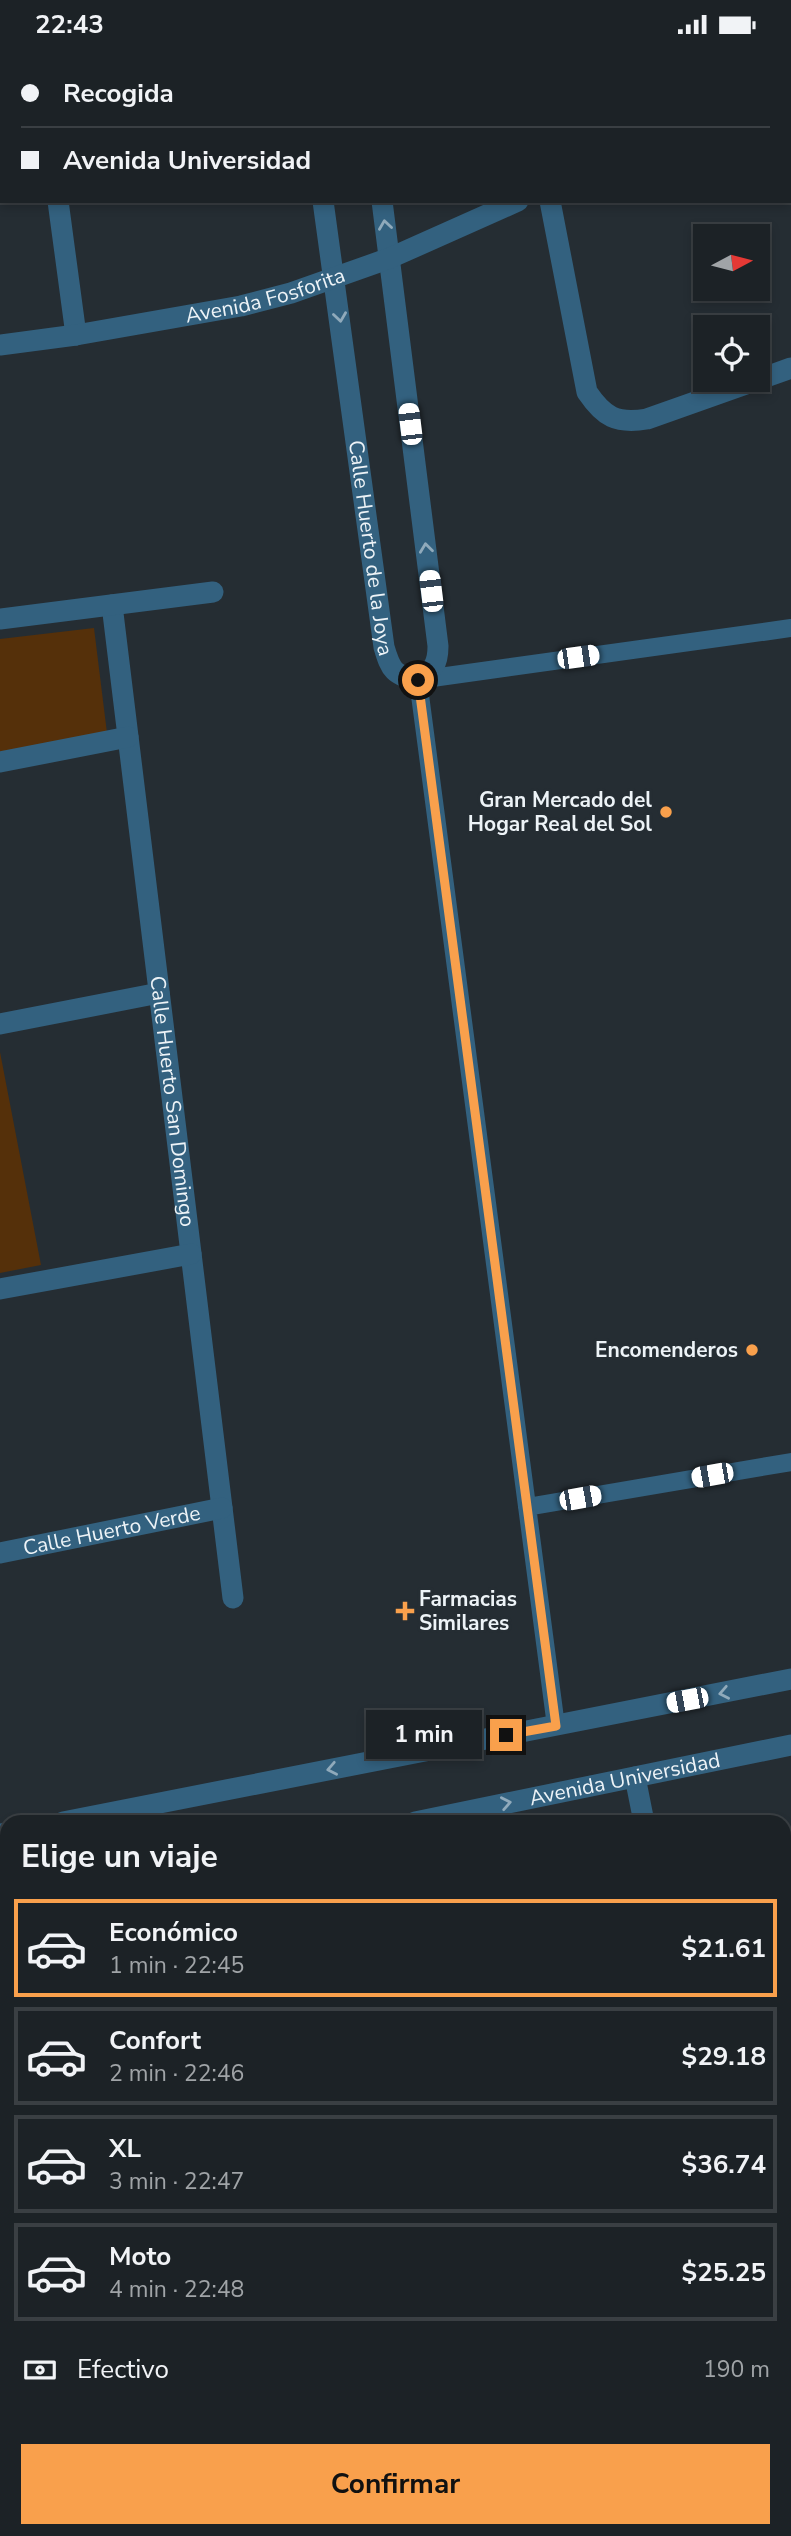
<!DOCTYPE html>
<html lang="es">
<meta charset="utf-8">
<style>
body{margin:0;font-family:"Nunito Sans",sans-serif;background:#292f32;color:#f1f3f6;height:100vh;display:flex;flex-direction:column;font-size:26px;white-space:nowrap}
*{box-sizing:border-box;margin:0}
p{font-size:23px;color:#a0a4a7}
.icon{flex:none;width:38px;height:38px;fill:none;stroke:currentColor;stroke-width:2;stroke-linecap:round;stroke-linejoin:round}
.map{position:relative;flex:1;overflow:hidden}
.sheet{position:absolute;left:0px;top:1766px;width:791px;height:723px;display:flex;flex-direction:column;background:#1c2226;border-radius:21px 21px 0 0;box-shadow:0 4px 10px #0003,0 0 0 2px #3a3f43}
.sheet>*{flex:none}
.guide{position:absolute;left:0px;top:0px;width:791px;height:154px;box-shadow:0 4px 10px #0003,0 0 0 2px #3a3f43;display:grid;align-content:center;height:154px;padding:0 21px;background:#1c2226}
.needle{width:46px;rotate:83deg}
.tools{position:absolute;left:693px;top:175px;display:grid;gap:14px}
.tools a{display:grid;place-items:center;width:77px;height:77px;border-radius:0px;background:#1c2226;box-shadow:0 4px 10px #0003,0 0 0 2px #3a3f43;font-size:35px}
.end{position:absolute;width:32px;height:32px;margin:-16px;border:9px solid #f9a04c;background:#111;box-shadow:0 0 0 4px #111}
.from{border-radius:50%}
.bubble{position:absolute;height:49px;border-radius:0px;background:#1c2226;box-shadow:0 4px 10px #0003,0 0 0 2px #3a3f43;font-size:23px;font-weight:700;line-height:49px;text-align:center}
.car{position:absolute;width:21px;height:42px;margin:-21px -10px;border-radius:9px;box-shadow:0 0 5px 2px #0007;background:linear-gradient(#fff 24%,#345 0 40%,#fff 0 76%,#345 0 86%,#fff 0)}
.guide b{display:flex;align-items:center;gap:24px;height:66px;font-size:26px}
.guide b+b{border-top:2px solid #3a3f43}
.guide i{width:18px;height:18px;background:#f1f3f6}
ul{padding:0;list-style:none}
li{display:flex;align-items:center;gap:21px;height:98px;margin:0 14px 10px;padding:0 7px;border:4px solid #3a3f43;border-radius:0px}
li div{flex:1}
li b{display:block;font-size:26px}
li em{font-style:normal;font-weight:700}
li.active{border-color:#f9a04c}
li>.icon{width:63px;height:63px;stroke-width:1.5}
h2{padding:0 21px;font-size:32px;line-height:84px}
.pay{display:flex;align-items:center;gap:18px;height:77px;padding:0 21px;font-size:26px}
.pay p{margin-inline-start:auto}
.action{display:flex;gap:14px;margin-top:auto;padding:14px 21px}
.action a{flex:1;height:80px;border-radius:0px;background:#f9a04c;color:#111;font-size:28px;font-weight:700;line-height:80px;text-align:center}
.status{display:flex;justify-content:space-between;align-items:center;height:49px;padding:0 35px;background:#1c2226;direction:ltr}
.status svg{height:19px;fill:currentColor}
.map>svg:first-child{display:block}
.green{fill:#55300a}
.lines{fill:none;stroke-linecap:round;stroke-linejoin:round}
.lane{stroke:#33617f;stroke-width:18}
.street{stroke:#33617f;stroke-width:21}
.oneway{stroke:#90aabb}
.route{stroke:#f9a04c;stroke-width:9}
.poi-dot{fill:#f9a04c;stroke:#252d33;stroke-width:2.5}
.labels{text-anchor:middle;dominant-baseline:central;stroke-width:6;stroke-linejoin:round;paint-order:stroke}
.street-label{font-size:21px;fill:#edf3f7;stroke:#252d33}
.poi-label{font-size:21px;font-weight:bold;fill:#edf3f7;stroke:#252d33;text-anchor:end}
</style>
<div class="status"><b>22:43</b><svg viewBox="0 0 49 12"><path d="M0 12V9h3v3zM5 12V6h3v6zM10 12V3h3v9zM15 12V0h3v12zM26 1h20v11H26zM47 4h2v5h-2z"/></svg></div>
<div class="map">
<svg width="791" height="2487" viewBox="0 0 791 2487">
<rect width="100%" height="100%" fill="#252d33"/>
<!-- green -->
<path class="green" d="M94,579L107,684L0,703V590Z
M0,1003L41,1216L0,1224Z
M791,1985V2120L784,2121V1986Z
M7,2176V2206H0V2177Z"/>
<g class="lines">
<!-- lane -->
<path class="lane" d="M527,1458L791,1413
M556,1677L418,631L791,579"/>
<!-- street -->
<g class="street">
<path d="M37,0V2"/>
<path d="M302,0V2"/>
<path d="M361,0V2"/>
<path d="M628,0L629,2"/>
<path d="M789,33H791"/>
<path d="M58,152L76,286"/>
<path id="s1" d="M323,152L384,598C391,622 394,626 418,631C433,622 438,615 438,597L382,152"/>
<path d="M550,152L587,343C604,368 616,375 647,370L791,319"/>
<path id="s2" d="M0,296L76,286L241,257L291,244L390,209L518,152"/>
<path id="s3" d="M112,556L233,1549"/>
<path d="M0,570L213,543"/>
<path d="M0,713L128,688"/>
<path d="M0,975L159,944"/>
<path d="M0,1240L191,1205"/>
<path id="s4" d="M0,1504L222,1459"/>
<path d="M635,1728L644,1773"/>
<path d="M63,1773L791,1630"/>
<path id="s5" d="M415,1773L791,1696"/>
<path d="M0,1785L7,1784"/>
<path d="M0,1857L7,1855"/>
<path d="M784,1974L791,1973"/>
<path d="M784,2130L791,2129"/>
<path d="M0,2139L7,2137"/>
<path d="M0,2241H7"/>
<path d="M784,2377L791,2376"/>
</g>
</g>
<!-- one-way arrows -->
<defs><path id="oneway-chevron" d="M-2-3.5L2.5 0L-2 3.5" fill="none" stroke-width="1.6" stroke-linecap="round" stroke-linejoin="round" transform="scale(1.75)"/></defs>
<g class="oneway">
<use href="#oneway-chevron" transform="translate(385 176) rotate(-98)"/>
<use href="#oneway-chevron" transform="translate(340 268) rotate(82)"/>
<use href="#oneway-chevron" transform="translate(426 499) rotate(-97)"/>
<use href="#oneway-chevron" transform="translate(724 1644) rotate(169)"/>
<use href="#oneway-chevron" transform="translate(332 1720) rotate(169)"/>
<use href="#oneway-chevron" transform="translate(506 1754) rotate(-11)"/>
</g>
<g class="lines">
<!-- route -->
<path class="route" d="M418,631L556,1677L506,1686"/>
</g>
<!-- markers -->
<g class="poi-dot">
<circle cx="666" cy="763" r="7"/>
<circle cx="752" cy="1301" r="7"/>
<path d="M401.5 1551.5h7v7h7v7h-7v7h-7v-7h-7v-7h7z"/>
</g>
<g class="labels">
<!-- street labels -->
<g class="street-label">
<text stroke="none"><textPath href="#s2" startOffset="270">Avenida Fosforita</textPath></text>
<text stroke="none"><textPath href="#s1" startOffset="350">Calle Huerto de la Joya</textPath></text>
<text stroke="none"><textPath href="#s3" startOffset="500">Calle Huerto San Domingo</textPath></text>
<text stroke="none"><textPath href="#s4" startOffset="114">Calle Huerto Verde</textPath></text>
<text stroke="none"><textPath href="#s5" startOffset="214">Avenida Universidad</textPath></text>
</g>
<!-- poi labels -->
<g class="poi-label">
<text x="652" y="751">Gran Mercado del<tspan x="652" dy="24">Hogar Real del Sol</tspan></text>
<text x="738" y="1301">Encomenderos</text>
<text x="419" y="1550" text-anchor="start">Farmacias<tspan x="419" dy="24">Similares</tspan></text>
</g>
</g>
</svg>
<div class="tools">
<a><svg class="needle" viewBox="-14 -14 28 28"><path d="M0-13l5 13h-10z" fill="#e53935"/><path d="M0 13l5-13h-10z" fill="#a0a4a7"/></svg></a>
<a><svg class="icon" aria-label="locate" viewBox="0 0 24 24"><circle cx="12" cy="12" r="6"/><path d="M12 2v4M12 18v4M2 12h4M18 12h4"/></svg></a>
</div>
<i class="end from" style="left:418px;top:631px"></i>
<i class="end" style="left:506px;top:1686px"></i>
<div class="bubble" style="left:366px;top:1661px;width:116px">1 min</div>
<i class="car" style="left:410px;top:375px;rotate:353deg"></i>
<i class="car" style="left:431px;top:542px;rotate:353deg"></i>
<i class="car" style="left:578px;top:608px;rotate:82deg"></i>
<i class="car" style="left:712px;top:1426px;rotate:260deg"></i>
<i class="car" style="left:580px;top:1449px;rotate:80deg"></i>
<i class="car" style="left:687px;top:1651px;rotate:259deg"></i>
<div class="guide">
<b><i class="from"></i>Recogida</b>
<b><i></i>Avenida Universidad</b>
</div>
<section class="sheet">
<h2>Elige un viaje</h2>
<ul>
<li class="active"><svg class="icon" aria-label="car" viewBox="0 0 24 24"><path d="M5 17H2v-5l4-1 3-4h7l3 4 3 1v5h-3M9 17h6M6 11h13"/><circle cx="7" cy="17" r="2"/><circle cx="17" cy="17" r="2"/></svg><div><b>Económico</b><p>1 min · 22:45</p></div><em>$21.61</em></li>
<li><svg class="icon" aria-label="car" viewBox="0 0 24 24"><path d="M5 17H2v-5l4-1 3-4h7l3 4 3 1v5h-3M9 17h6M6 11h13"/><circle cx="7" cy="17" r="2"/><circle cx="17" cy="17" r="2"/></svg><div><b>Confort</b><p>2 min · 22:46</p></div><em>$29.18</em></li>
<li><svg class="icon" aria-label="car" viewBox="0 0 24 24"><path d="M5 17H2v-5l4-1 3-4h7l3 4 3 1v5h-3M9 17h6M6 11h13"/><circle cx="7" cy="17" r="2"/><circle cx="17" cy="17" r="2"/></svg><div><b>XL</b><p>3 min · 22:47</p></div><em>$36.74</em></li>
<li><svg class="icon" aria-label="car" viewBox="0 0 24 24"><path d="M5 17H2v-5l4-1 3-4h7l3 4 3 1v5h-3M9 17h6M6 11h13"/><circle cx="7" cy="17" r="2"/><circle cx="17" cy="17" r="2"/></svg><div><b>Moto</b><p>4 min · 22:48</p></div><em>$25.25</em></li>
</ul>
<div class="pay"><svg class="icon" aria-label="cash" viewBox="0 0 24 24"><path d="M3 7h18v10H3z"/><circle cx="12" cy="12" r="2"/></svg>Efectivo<p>190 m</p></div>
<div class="action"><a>Confirmar</a></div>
</section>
</div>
